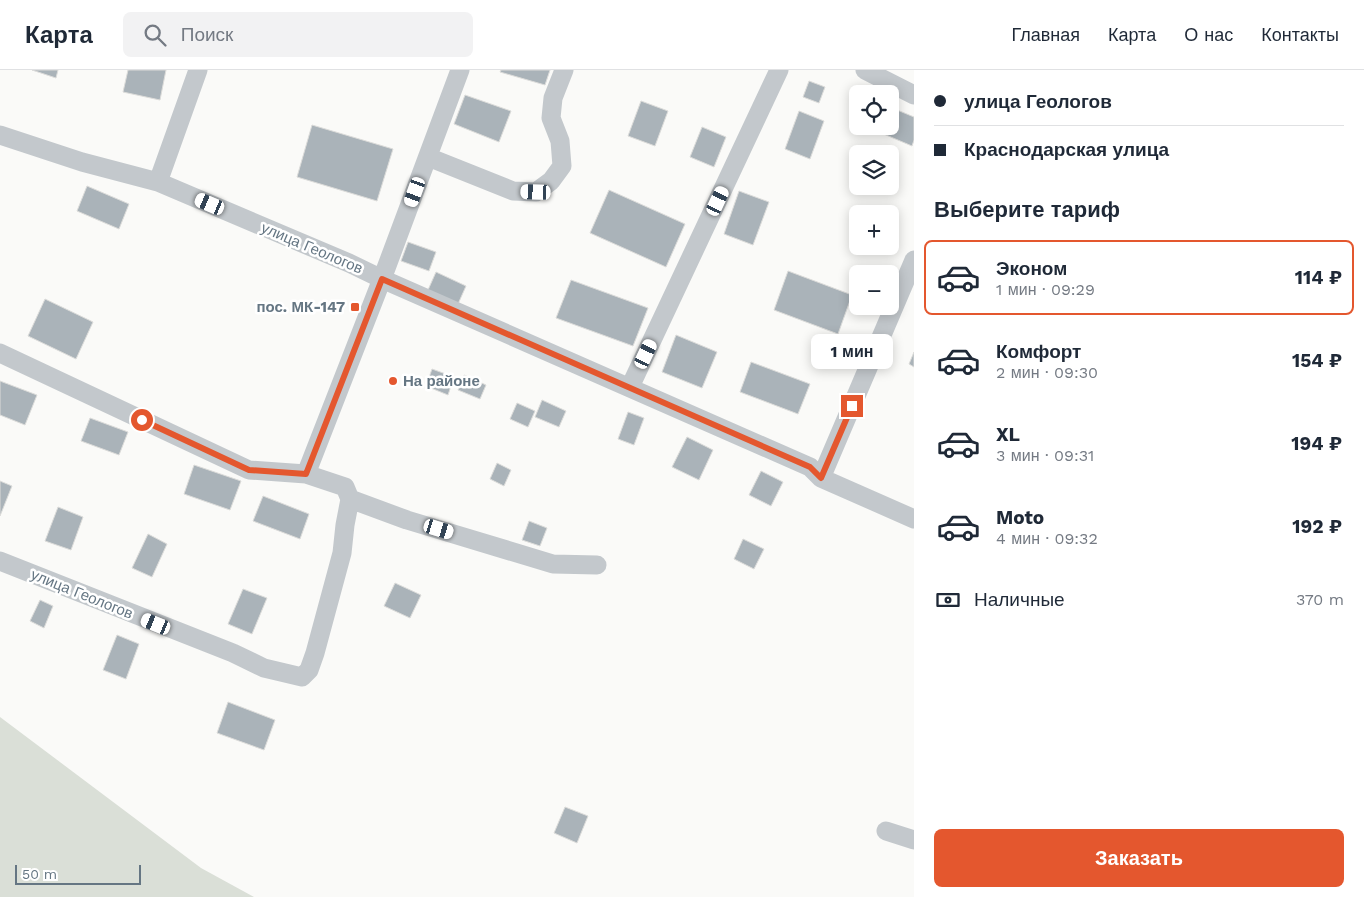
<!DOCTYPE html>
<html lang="ru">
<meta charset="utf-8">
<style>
body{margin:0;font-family:"Work Sans",sans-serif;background:#f2f2f3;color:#1f2937;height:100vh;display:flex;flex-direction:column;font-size:19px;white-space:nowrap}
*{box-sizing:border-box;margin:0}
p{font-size:16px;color:#747a83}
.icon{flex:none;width:28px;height:28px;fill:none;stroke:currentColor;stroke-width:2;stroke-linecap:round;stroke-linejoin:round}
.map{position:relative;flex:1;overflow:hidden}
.panel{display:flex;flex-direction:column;background:#fff;width:450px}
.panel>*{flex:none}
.banner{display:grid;align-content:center;height:110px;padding:0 20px;background:#fff}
.buttons{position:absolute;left:849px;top:15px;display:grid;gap:10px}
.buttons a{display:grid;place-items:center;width:50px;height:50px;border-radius:8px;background:#fff;box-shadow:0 2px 12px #0003;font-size:25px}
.scale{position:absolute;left:15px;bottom:12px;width:126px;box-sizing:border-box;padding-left:5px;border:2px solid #657683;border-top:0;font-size:14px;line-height:18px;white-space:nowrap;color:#657683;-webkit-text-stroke:4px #fff;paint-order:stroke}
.end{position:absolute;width:22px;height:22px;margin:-11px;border:6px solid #e4572e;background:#fff;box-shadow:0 0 0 2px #fff}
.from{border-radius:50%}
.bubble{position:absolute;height:35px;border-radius:8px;background:#fff;box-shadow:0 2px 12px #0003;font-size:16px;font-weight:700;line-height:35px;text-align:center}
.car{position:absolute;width:15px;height:30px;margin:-15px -8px;border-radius:6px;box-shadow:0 0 4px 1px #0007;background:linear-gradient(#fff 24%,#345 0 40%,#fff 0 76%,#345 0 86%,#fff 0)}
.banner b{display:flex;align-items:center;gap:18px;height:48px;font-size:19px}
.banner b+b{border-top:1px solid #e0e1e3}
.banner i{width:12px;height:12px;background:#1f2937}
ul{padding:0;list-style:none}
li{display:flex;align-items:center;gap:15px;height:75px;margin:0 10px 8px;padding:0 10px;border:2px solid transparent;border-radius:8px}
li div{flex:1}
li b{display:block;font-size:19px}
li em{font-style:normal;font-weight:700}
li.on{border-color:#e4572e}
li>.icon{width:45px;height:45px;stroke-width:1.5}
h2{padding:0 20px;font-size:22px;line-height:60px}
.pay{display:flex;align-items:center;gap:12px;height:55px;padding:0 20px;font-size:19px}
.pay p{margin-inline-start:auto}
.cta{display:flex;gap:10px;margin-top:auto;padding:10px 20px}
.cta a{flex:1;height:58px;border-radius:8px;background:#e4572e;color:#fff;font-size:20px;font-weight:700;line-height:58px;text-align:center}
header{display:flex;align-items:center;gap:30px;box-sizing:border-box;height:70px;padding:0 25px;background:#fff;border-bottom:1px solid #e0e1e3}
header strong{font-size:24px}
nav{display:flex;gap:28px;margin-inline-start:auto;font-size:18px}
.search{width:350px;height:45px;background:#f2f2f3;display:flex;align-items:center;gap:12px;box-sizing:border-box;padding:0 18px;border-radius:8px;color:#747a83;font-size:19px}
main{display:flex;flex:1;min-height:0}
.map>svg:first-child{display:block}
.green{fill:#dadfd7}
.building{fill:#aab3b9;stroke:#dcdcda}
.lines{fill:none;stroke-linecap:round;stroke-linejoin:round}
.minor{stroke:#c3c8cc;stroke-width:19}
.route{stroke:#e4572e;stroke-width:6}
.poi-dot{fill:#e4572e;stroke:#fff;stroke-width:2}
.labels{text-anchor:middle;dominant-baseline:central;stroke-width:5;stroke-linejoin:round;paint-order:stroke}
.street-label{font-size:15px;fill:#657683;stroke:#fff}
.poi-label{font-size:15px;font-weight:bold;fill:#657683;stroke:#fff;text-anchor:end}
</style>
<header>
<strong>Карта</strong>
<div class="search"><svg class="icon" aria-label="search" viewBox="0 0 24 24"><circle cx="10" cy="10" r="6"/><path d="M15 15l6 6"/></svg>Поиск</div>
<nav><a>Главная</a><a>Карта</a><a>О нас</a><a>Контакты</a></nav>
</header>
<main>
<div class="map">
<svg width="914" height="827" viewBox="0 0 914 827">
<rect width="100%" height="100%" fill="#fafaf8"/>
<!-- green -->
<path class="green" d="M0,647L201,798L254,827H0Z"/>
<!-- building -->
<path class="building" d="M32,0H58L56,8Z
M128,0H166L160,30L123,22Z
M501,0H550L545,15L500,2Z
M809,11L825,17L819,33L803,27Z
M465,25L511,41L499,72L454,54Z
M641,31L668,41L655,76L628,66Z
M890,37L914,47V70L912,76L879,62L882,56H890Z
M799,41L824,51L810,89L785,79Z
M312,55L393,79L377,131L297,107Z
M702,57L726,67L714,97L690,87Z
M87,116L129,134L119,159L77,141Z
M609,120L685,154L666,197L590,163Z
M739,121L769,132L753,175L724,164Z
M408,172L436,182L429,201L401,191Z
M788,201L852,225L838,264L774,240Z
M436,202L466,216L458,234L428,220Z
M571,210L648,238L633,276L556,248Z
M45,229L93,252L76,289L28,266Z
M676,265L717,282L702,318L662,302Z
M914,282V297L909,294Z
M751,292L810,314L798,344L740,322Z
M432,299L454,307L448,325L426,316Z
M464,305L486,315L480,329L458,320Z
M0,311L37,325L25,355L0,345Z
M542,330L566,341L559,357L535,347Z
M517,333L535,341L528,357L510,349Z
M628,342L644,348L634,375L618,369Z
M90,348L128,362L119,385L81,371Z
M687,367L713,380L699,410L672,397Z
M497,393L511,400L504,416L490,409Z
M194,395L241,411L230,440L184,424Z
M761,401L783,412L771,436L749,425Z
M0,411L12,416L0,446Z
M263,426L309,444L300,469L253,451Z
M58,437L83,447L71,480L45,471Z
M529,451L547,458L540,476L522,470Z
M148,464L167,474L152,507L132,498Z
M743,469L764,479L754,499L734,489Z
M395,513L421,525L410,548L384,536Z
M243,519L267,528L252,564L228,554Z
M40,530L53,536L44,558L30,551Z
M117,565L139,574L126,609L103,600Z
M228,632L275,650L264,680L217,663Z
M565,737L588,746L577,773L554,763Z"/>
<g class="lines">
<!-- minor -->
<path class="minor" d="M865,0L914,25
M0,65L82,92L158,112L349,193L382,209L810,397L821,408L914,449
M428,87L513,121L536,122L551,111L562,96L560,71L551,48L553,28L564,0
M158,112L198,0
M0,283L249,400L306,404L345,417L350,429L345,455L342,483L315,583L309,600L302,607L264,598L233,583L0,491
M630,317L779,0
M306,404L382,209L460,0
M821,408L914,190
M350,429L407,450L553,494L597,495
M886,761L914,770"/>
</g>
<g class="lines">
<!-- route -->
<path class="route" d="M142,350L249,400L306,404L382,209L810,397L821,408L852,336"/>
</g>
<!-- markers -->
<g class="poi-dot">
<rect x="350" y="232" width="10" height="10" rx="2.5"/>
<circle cx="393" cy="311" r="5"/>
</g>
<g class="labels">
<!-- street labels -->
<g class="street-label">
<text transform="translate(312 178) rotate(23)">улица Геологов</text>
<text transform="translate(82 524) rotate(22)">улица Геологов</text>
</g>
<!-- poi labels -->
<g class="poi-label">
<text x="345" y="237">пос. МК-147</text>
<text x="403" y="311" text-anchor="start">На районе</text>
</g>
</g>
</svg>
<div class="buttons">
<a><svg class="icon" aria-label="locate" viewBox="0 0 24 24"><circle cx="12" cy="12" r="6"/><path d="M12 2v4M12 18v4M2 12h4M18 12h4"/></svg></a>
<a><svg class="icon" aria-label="layers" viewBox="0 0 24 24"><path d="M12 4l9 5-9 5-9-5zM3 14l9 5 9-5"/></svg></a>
<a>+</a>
<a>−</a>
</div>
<div class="scale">50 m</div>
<i class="end from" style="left:142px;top:350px"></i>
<i class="end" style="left:852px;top:336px"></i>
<div class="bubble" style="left:811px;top:264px;width:82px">1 мин</div>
<i class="car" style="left:415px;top:122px;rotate:200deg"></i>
<i class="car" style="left:536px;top:122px;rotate:272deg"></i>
<i class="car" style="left:718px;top:131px;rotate:25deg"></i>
<i class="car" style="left:210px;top:134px;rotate:293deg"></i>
<i class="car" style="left:646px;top:284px;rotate:25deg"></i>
<i class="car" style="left:439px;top:459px;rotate:107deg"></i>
<i class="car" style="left:156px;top:554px;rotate:292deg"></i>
</div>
<section class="panel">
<div class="banner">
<b><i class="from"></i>улица Геологов</b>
<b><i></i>Краснодарская улица</b>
</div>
<h2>Выберите тариф</h2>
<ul>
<li class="on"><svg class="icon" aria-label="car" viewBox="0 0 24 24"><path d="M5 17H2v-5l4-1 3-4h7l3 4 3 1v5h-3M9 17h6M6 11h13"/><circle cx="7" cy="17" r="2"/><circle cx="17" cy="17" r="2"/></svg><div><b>Эконом</b><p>1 мин · 09:29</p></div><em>114 ₽</em></li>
<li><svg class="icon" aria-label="car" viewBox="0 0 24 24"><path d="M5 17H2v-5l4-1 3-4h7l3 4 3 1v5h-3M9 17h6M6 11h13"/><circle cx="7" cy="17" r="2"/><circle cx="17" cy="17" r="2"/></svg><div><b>Комфорт</b><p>2 мин · 09:30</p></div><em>154 ₽</em></li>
<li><svg class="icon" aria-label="car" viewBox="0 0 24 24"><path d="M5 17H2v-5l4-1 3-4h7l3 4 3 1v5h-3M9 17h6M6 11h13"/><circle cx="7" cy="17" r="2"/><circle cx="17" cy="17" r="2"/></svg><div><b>XL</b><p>3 мин · 09:31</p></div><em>194 ₽</em></li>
<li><svg class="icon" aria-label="car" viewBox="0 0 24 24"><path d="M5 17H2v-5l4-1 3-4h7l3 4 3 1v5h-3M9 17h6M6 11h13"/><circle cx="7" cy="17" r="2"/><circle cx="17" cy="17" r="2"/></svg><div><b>Moto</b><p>4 мин · 09:32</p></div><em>192 ₽</em></li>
</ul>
<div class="pay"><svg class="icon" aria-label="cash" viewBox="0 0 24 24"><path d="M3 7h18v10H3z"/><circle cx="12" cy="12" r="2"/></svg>Наличные<p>370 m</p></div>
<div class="cta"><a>Заказать</a></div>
</section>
</main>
